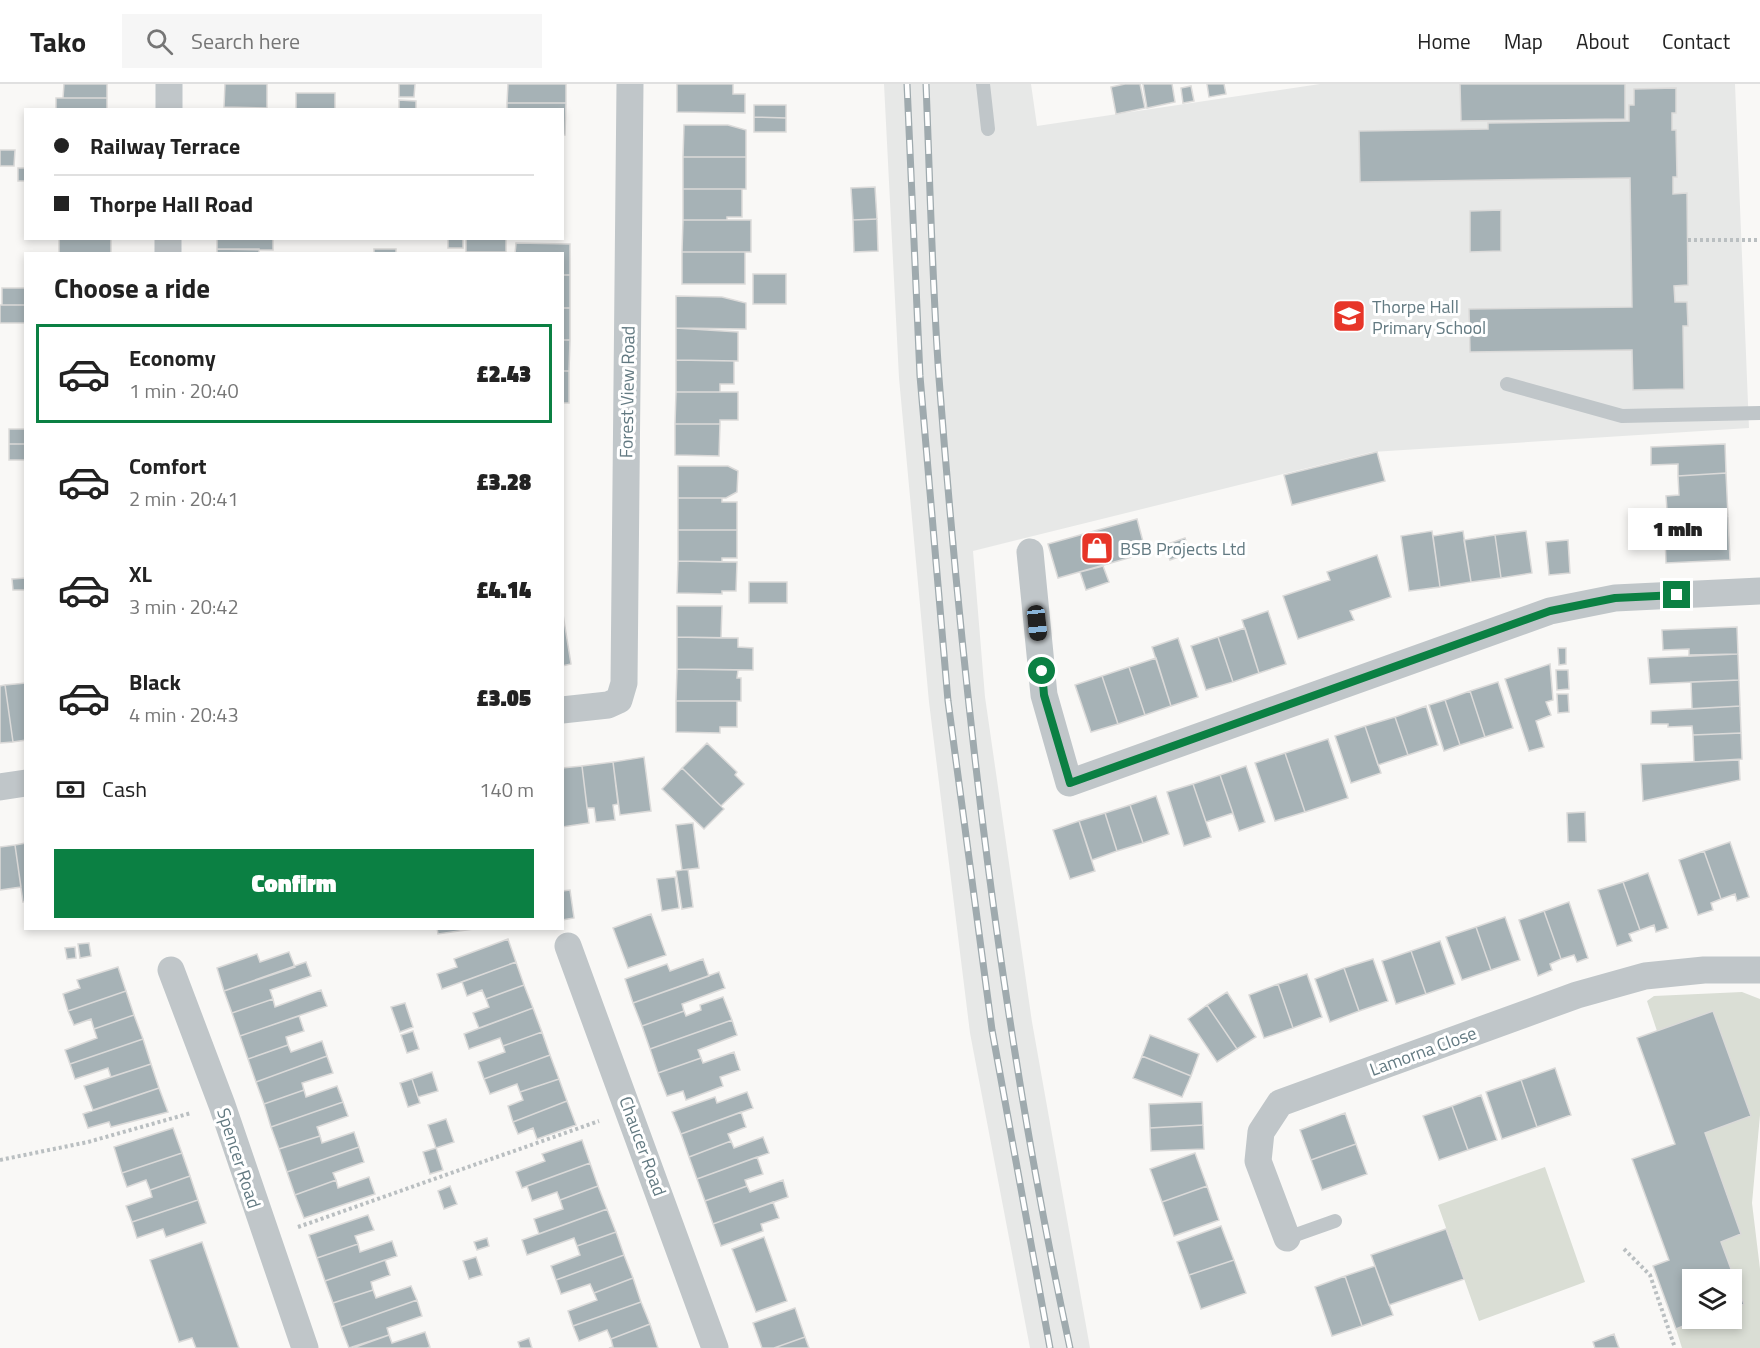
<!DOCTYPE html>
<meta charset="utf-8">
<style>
body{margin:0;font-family:"Titillium Web",sans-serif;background:#f6f6f6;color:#222;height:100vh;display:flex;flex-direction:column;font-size:22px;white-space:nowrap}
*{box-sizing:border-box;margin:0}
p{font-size:20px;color:#767676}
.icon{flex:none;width:33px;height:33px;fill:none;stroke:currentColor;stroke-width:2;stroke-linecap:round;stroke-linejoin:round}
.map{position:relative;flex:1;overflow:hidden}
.details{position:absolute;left:24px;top:168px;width:540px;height:678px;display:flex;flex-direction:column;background:#fff;border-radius:0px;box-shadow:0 3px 9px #0003}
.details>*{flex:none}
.banner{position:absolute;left:24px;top:24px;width:540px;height:132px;border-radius:0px;box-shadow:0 3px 9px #0003;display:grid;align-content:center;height:132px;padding:0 30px;background:#fff}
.controls{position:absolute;left:1682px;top:1185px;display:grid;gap:12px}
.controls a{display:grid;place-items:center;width:60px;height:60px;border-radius:0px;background:#fff;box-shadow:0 3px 9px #0003;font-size:30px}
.end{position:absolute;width:27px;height:27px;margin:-14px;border:8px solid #0b8043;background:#fff;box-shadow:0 0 0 3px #fff}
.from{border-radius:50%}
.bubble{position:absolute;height:42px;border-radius:0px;background:#fff;box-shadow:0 3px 9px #0003;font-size:20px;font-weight:800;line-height:42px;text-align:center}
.car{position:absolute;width:18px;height:36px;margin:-18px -9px;border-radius:8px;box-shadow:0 0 4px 2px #0007;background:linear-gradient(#222 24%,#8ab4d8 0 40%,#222 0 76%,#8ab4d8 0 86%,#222 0)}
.banner b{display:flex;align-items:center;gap:21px;height:57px;font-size:22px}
.banner b+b{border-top:2px solid #e0e0e0}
.banner i{width:15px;height:15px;background:#222}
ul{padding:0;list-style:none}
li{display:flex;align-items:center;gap:18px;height:99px;margin:0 12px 9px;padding:0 18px;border:3px solid transparent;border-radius:0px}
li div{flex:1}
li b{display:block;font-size:22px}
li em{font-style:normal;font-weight:800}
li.on{border-color:#0b8043}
li>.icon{width:54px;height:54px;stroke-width:1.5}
h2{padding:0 30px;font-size:27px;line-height:72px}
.pay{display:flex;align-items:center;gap:15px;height:66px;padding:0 30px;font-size:22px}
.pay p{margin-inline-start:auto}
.cta{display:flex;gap:12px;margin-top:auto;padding:12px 30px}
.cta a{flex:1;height:69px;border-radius:0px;background:#0b8043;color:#fff;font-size:24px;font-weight:800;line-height:69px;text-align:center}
header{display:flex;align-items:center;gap:36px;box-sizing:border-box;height:84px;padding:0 30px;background:#fff;border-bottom:2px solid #e0e0e0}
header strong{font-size:28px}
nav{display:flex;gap:33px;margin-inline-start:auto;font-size:21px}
.search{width:420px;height:54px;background:#f6f6f6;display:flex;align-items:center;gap:15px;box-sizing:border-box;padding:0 21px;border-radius:0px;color:#767676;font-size:22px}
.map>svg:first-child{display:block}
.built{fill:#e7e8e7}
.grass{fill:#daded5}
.building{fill:#a6b2b6;stroke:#dbdad9;stroke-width:1.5}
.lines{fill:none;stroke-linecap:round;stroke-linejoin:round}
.path{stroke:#babfc1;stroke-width:4;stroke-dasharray:3 3;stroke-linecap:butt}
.service{stroke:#c0c6c9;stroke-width:14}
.minor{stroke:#c0c6c9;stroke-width:27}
.rail-casing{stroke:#9faaae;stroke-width:7}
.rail{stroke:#fff;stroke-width:4.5;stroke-dasharray:14;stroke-linecap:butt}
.route{stroke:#0b8043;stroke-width:8}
.labels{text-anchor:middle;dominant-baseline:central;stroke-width:6;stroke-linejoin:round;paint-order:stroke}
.poi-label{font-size:18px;fill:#637a82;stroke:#fff;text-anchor:start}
.street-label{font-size:18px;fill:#637a82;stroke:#fff}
</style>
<header>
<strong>Tako</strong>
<div class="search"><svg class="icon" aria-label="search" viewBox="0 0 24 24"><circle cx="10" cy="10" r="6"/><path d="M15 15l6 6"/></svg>Search here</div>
<nav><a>Home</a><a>Map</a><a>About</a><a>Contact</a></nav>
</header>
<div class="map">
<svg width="1760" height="1264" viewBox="0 0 1760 1264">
<rect width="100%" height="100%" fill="#f9f8f6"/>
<!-- built -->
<path class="built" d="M884,0H1031L1037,42L1320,0H1735L1749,344L1372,368L973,467L985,613L1032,938L1090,1264H1030L970,949L929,618L899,294Z"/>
<!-- grass -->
<path class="grass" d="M1742,908L1760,915V1031L1752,1119L1760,1185V1264H1682L1676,1245L1703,1235L1731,1234V1225L1743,1220L1721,1158L1741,1150L1705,1049L1751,1032L1657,947L1647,917L1654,912Z
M1545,1083L1585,1198L1479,1237L1438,1121Z"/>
<!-- building -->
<path class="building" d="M64,0H107V14H63Z
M225,0H267V24L224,23Z
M399,0H415L414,13H399Z
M508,0H566V19H507Z
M677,0H733V10H745V29L677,28Z
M1125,0H1140L1145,24L1116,30L1111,3Z
M1143,0H1172L1175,18L1147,24Z
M1207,0H1224L1226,10L1209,13Z
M1460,0H1625V35L1461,37Z
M1191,2L1194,17L1183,19L1181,4Z
M1676,4V29H1672V46H1676L1677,93H1673V110L1687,109L1688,201L1674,202L1675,218H1687L1688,242H1683L1684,305L1633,306L1632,266L1470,268L1469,225L1632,223L1630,94L1360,98L1359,47L1488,45V39L1629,37V21H1634V5Z
M296,9H335V26H296Z
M56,14H107V26H56Z
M399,16L416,17V26H399Z
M507,19H566L565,51H562V26H507Z
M754,21H786V34L754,33Z
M754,33L786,34V48H754Z
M684,41H728L746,46V73H683Z
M0,66H15L14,82H0Z
M683,73H746V105H683Z
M18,84H26V97H18Z
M875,103L877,135L853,136L851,104Z
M683,105H742V133H727V136H683Z
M1501,126V167L1470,168V127Z
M877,135L878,167L854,168L853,136Z
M683,136H751V168H682Z
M59,154H111V170H59Z
M217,154H273V166L217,165Z
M448,154H463V164H448Z
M466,154H506V168H466Z
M516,159L570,160V191H562V170H515Z
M217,165H259V169L274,170H217Z
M374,165H396V170H374Z
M682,168H745V200H682Z
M753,190H786V220H753Z
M562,191H570V224H562Z
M2,204H26V221H2Z
M676,212L722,213L746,219V245L676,244Z
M0,221H26V239H0Z
M562,224H570V256H562Z
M676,244L738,248V277L676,276Z
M562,256H570L569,287H562Z
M676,276L734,277V300H720V308H676Z
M562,287H569V319H562Z
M676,308H738V336H720V340H675Z
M675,340H720L719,372L675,371Z
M9,345H26V360H9Z
M9,360H26V376H9Z
M1725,360L1726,389L1678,392V380L1651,381V363Z
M1377,368L1385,397L1292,421L1284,391Z
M678,382H728L738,387L737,408L726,414H678Z
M1726,389L1728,432L1680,435V426H1667L1666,412L1679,411L1678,392Z
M678,414H722V418H737V446H678Z
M1728,432L1730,476L1666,479L1665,453H1681L1680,435Z
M1137,435L1146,469L1058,494L1048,460Z
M678,446H737V474H722V478L678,477Z
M1432,447L1440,503L1409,507L1401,452Z
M1463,447L1471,498L1440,503L1433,452Z
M1526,447L1532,489L1501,494L1495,451Z
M1495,451L1501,494L1471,498L1464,456Z
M1185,454L1190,469L1170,476L1165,461Z
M1568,456L1570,489L1549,491L1546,458Z
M1377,471L1391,513L1350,527L1354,536L1298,555L1283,512L1330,496L1327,488Z
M678,477L737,478L736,507H722V510L677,509Z
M1103,482L1109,498L1086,506L1080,488Z
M26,494V506H13L12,495Z
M749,498H787V519H749Z
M677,522H722L721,554L677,553Z
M562,524L571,580L562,582Z
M1268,527L1286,580L1259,589L1242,536Z
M1737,543L1738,570L1689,571V565L1663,566L1662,546Z
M1245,544L1259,589L1233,598L1218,553Z
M677,553L738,554V563L753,564V586L677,585Z
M1218,553L1233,598L1206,606L1191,562Z
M1178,554L1198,613L1171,622L1152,563Z
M1558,564H1566V580L1559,581Z
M1738,570L1739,596L1650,600L1648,574Z
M1156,574L1171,622L1145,631L1129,583Z
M1550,580L1553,616L1546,618L1551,631L1536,637L1544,663L1529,667L1505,595Z
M1129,583L1145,631L1118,640L1102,592Z
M677,585L738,586L737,594H741V617H676Z
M1556,586H1568L1569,605L1557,606Z
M1102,592L1118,640L1091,648L1075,601Z
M1739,596L1740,622L1692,625L1691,598Z
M1498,598L1513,644L1485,653L1470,607Z
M26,599V656L13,658L5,601Z
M5,601L13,658L0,659V602Z
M1470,607L1485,653L1460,661L1445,616Z
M1557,610H1568L1569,628L1558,629Z
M1445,616L1460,661L1444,667L1429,621Z
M676,617H737V643H720V649L676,648Z
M1426,622L1438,661L1408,671L1395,633Z
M1740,622L1741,649L1693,651L1692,642L1668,643V640H1651V627Z
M1395,633L1408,671L1378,681L1365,642Z
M1365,642L1381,689L1351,699L1335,652Z
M1741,649L1742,675L1694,678L1693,651Z
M1328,655L1348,714L1305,728L1285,669Z
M707,659L737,688L735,691L744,700L721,722L682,684Z
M1285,669L1305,728L1275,737L1255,679Z
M644,673L651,727L620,731L613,678Z
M1739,676L1740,696L1643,717L1641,680Z
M613,678L618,720L613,721L615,736L596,738L594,724H587L582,682Z
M582,682L589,739L562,743V684Z
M1246,682L1265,738L1239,747L1220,691Z
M682,684L724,725L704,745L662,705Z
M1220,691L1233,729L1206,738L1193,700Z
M1193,700L1211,753L1184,762L1167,708Z
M1156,712L1169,750L1143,759L1130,721Z
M1130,721L1143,759L1117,767L1105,729Z
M1585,728L1586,758H1568L1567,729Z
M1105,729L1117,767L1092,776L1079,737Z
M1079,737L1095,787L1070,795L1053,746Z
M693,739L699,784L682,786L676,741Z
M1730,758L1749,813L1737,817L1735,810L1721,815L1704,767Z
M26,759V817L23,818L15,761Z
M15,761L21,803L0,806V763Z
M1704,767L1721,815L1711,819L1713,826L1698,831L1679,776Z
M688,785L693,823L682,825L676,787Z
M1648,789L1668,844L1656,848L1654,841L1640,846L1623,798Z
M675,793L679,824L662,827L657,795Z
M1623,798L1640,846L1629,850L1632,857L1617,862L1598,806Z
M570,806L574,834L562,836V807Z
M1569,818L1588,874L1577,878L1574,871L1561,875L1544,827Z
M1544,827L1561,875L1550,880L1552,886L1538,892L1519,836Z
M651,830L666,871L628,884L613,844Z
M1505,833L1520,876L1491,886L1476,843Z
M1476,843L1491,886L1462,896L1446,853Z
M437,844H473V845L438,850Z
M508,855L516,878L442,905L437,890L457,883L454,875Z
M1440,857L1455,900L1426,910L1411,867Z
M89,859L91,872L80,874L78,860Z
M75,863L76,874L67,875L65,864Z
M1411,867L1426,910L1396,920L1382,877Z
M289,868L295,883L224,907L217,884L257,870L260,878Z
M703,875L709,892L633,919L625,895L667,880L670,887Z
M1373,875L1388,917L1359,927L1344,884Z
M306,878L311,892L270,906L273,915L232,929L224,907Z
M516,878L524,901L486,915L482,906L467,912L462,898Z
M118,883L126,907L68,927L63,910L80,904L77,896Z
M1344,884L1359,927L1330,938L1315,895Z
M719,888L725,904L682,920L684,927L642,942L633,919Z
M1307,890L1322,933L1293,944L1278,900Z
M1278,900L1293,944L1264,954L1249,911Z
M524,901L533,924L479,944L473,929L489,923L486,915Z
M321,906L327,922L240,952L232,929L273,915L275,923Z
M126,907L134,931L94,945L91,935L74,941L68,927Z
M1227,908L1256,953L1237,965L1207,921Z
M723,913L732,936L650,965L642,942L684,927L686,932L701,926L700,921Z
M405,919L413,943L400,948L391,923Z
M1207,921L1237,965L1217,978L1188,935Z
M533,924L542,948L503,962L500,954L469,965L464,950Z
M1713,927L1751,1032L1705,1049L1741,1150L1721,1158L1744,1220L1731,1225V1196H1692V1234H1703L1676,1245L1653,1182L1669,1176L1632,1075L1675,1060L1637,954Z
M134,931L143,955L70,980L65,966L97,954L94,945Z
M299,932L304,947L286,953L288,961L248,975L240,952Z
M732,936L737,951L698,966L701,974L658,989L650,965Z
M413,947L419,965L407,969L401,951Z
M542,948L550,971L484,995L478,978L505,968L503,962Z
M1150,951L1199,970L1191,992L1142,972Z
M143,955L151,980L111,993L108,984L75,995L70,980Z
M322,957L327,972L256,998L248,975L288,961L291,968Z
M734,968L740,986L720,993L723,1002L686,1016L683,1007L667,1012L658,989L701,974L703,979Z
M550,971L559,995L520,1008L517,1000L490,1010L484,995Z
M327,972L333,989L302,999L304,1006L264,1020L256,998Z
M1142,972L1191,992L1182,1013L1133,994Z
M151,980L159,1004L93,1026L84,1002Z
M1555,984L1571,1031L1537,1043L1521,996Z
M432,988L438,1007L418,1013L412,995Z
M412,995L420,1019L408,1023L400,999Z
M559,995L567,1017L513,1038L508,1022L523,1016L520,1008Z
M1521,996L1537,1043L1502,1055L1486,1008Z
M337,1002L343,1018L271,1043L264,1020L304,1006L306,1013Z
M159,1004L168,1028L111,1043L109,1038L88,1044L83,1030Z
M747,1008L753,1024L681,1050L672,1028L715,1013L717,1019Z
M1481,1011L1497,1056L1468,1066L1452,1022Z
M567,1017L576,1041L537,1055L533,1044L518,1050L513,1038Z
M343,1018L348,1032L317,1043L320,1052L279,1065L271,1043Z
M1202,1018L1203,1041L1150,1044L1149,1020Z
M1452,1022L1468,1066L1439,1076L1423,1032Z
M741,1028L746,1043L728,1050L731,1057L689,1073L681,1050Z
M1345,1029L1356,1060L1311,1076L1300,1046Z
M446,1035L454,1058L436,1064L428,1041Z
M1203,1041L1204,1065L1151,1067L1150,1044Z
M173,1044L182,1069L122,1089L114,1063Z
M354,1048L359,1063L287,1088L279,1065L320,1052L322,1059Z
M763,1053L769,1069L697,1095L689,1073L731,1057L734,1064Z
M582,1056L590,1079L522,1104L516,1088L545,1077L542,1070Z
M1356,1060L1367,1090L1322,1106L1311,1076Z
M359,1063L364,1078L333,1089L336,1096L295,1111L287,1088Z
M436,1064L443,1086L430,1090L423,1068Z
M182,1069L190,1092L150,1106L146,1096L127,1103L122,1089Z
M1195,1069L1207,1102L1162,1118L1150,1085Z
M757,1073L763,1090L745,1096L747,1102L705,1117L697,1095Z
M590,1079L598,1102L560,1116L557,1108L532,1117L527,1102Z
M190,1092L198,1116L132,1138L126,1122L152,1113L150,1106Z
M369,1093L375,1110L304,1134L295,1111L336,1096L338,1104Z
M783,1096L788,1113L713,1140L705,1117L747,1102L750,1108Z
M450,1102L457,1120L444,1125L438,1107Z
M598,1102L607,1125L539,1150L534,1135L563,1125L560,1116Z
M1207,1102L1219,1136L1174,1152L1162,1118Z
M198,1116L206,1139L166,1153L163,1145L137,1154L132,1138Z
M773,1118L779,1134L761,1140L763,1147L721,1162L713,1140Z
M607,1125L616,1148L577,1162L574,1154L527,1171L522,1156Z
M368,1131L374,1146L355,1152L358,1160L317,1174L309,1151Z
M1221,1142L1234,1176L1189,1191L1177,1158Z
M1446,1145L1464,1195L1389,1221L1371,1171Z
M616,1148L624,1171L556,1196L551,1182L580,1171L577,1162Z
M764,1153L787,1217L756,1228L732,1165Z
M487,1154L489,1162L477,1166L474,1158Z
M392,1157L397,1172L325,1197L317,1174L358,1160L360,1168Z
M202,1158L239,1264H196L192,1254L179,1258L150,1176Z
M624,1171L633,1194L594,1209L590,1200L561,1210L556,1196Z
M476,1173L482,1191L469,1195L463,1177Z
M385,1176L390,1191L371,1198L373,1206L333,1219L325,1197Z
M1234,1176L1246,1209L1201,1225L1189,1191Z
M1375,1182L1393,1231L1362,1242L1345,1192Z
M1345,1192L1362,1242L1332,1252L1315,1203Z
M633,1194L641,1218L573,1242L568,1227L597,1216L594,1209Z
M411,1202L417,1216L341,1243L333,1219L373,1206L376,1214Z
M417,1216L422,1232L387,1244L389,1251L349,1264L341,1243Z
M641,1218L650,1240L611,1255L607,1246L579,1257L573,1242Z
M795,1224L805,1253L774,1264H762L753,1239Z
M650,1240L658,1264H609L613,1263L611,1255Z
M425,1248L430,1263L427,1264H353L389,1251L392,1259Z
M1614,1250L1619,1264H1595L1593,1258Z
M805,1253L809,1264H774Z
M529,1254L532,1264H520L518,1258Z"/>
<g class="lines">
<!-- path -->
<path class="path" d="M1688,156H1760
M0,1076L88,1058L191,1029
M298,1143L599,1037
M1624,1165L1650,1191L1675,1264"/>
<!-- service -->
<path class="service" d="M983,0L988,45
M1507,300L1622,332L1760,329
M1287,1154L1335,1137"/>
<!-- minor -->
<path class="minor" d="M169,26V0
M168,170V154
M1030,468L1044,611L1069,699L1550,527L1615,514L1760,507
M562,626L608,621L619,616L624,599L630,0
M0,703L26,699
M568,862L715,1264
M171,886L222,1021L305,1264
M1287,1154L1258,1077L1261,1048L1280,1019L1577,911L1645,892L1704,886H1760"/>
<defs>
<path id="rail" d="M907,0L920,292L948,617L992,946L1050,1264
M926,0C930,98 932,196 939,294C964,619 1001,945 1070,1264"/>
</defs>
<!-- rail casing -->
<use href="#rail" class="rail-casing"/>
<!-- rail -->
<use href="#rail" class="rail"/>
</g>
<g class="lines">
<!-- route -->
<path class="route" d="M1042,587L1044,611L1070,699L1550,527L1615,514L1677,511"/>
</g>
<!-- icons -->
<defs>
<symbol id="school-square" viewBox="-11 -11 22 22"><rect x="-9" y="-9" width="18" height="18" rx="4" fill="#e73528" stroke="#fff"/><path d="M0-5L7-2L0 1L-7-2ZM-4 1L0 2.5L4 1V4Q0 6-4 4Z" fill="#fff"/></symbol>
<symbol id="shop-square" viewBox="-11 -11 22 22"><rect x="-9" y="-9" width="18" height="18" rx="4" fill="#e73528" stroke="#fff"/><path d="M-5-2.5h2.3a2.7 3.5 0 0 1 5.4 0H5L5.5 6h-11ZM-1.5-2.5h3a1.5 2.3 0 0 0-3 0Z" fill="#fff"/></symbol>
</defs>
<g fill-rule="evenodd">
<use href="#school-square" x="1330" y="213" width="38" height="38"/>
<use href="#shop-square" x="1078" y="445" width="38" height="38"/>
</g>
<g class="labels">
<!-- poi labels -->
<g class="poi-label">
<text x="1372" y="222">Thorpe Hall<tspan x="1372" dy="21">Primary School</tspan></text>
<text x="1120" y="464">BSB Projects Ltd</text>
</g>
<!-- street labels -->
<g class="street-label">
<text transform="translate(627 308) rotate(-89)">Forest View Road</text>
<text transform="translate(1423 967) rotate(-20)">Lamorna Close</text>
<text transform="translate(643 1062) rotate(70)">Chaucer Road</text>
<text transform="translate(239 1074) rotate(72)">Spencer Road</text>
</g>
</g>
</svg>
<div class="controls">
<a><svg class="icon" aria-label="layers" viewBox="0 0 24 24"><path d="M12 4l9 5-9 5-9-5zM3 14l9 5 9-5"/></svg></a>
</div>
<i class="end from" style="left:1042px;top:587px"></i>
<i class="end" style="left:1677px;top:511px"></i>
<div class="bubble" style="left:1628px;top:424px;width:99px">1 min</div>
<i class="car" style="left:1037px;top:539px;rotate:174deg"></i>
<div class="banner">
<b><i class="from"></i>Railway Terrace</b>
<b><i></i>Thorpe Hall Road</b>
</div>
<section class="details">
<h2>Choose a ride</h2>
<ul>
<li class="on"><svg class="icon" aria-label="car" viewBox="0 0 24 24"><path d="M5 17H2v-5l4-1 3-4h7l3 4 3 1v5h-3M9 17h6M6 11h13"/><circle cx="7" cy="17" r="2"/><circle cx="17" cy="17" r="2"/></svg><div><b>Economy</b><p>1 min · 20:40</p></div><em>£2.43</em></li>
<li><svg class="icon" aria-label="car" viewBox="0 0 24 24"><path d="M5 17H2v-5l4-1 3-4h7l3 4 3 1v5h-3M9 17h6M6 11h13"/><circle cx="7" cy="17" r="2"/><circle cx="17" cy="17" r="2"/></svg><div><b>Comfort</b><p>2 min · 20:41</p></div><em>£3.28</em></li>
<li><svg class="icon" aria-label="car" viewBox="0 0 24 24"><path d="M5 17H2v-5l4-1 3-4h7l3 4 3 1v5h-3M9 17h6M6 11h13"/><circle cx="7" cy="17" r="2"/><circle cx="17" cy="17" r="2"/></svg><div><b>XL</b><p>3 min · 20:42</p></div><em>£4.14</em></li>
<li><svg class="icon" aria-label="car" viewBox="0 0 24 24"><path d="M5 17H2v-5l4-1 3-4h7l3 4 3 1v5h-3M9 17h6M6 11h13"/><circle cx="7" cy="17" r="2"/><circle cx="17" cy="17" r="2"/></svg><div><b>Black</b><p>4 min · 20:43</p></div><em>£3.05</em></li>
</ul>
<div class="pay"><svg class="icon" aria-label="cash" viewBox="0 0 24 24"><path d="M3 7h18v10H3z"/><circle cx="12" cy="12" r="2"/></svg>Cash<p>140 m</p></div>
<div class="cta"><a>Confirm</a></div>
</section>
</div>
